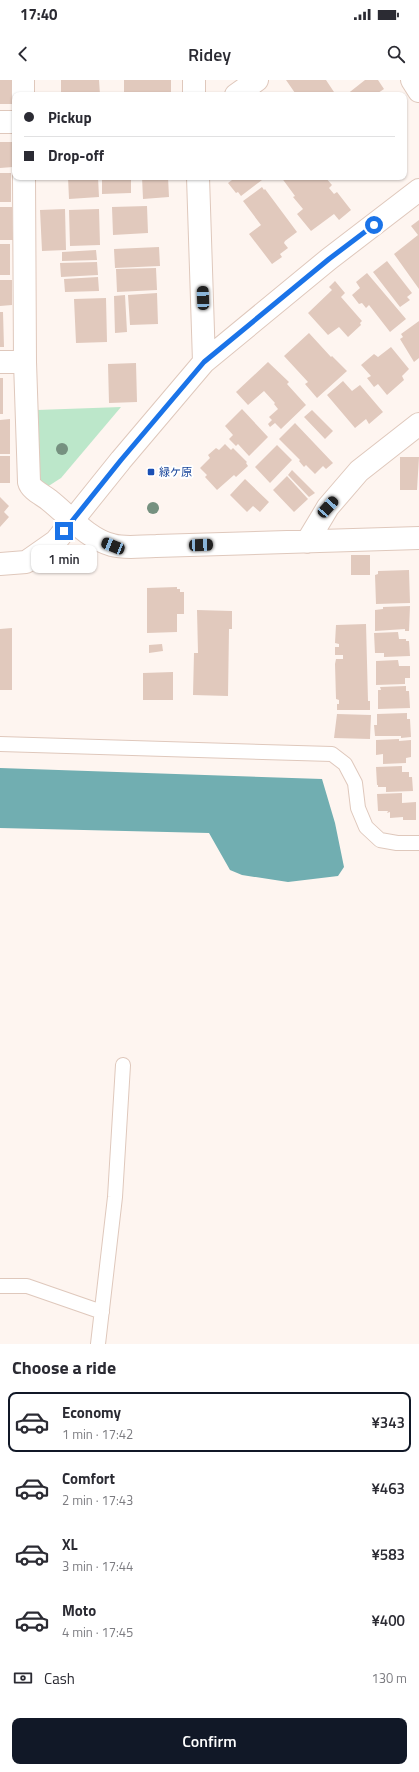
<!DOCTYPE html>
<meta charset="utf-8">
<style>
body{margin:0;font-family:"Titillium Web","Noto Sans JP",sans-serif;background:#f2f2f3;color:#2b2b33;height:100vh;display:flex;flex-direction:column;font-size:15px;white-space:nowrap}
*{box-sizing:border-box;margin:0}
p{font-size:13px;color:#7c7c81}
.icon{flex:none;width:22px;height:22px;fill:none;stroke:currentColor;stroke-width:2;stroke-linecap:round;stroke-linejoin:round}
.map{position:relative;height:1264px;overflow:hidden}
.panel{display:flex;flex-direction:column;background:#fff;flex:1}
.panel>*{flex:none}
.guide{position:absolute;left:12px;top:12px;width:395px;height:88px;border-radius:8px;box-shadow:0 1px 3px #0004;display:grid;align-content:center;height:88px;padding:0 12px;background:#fff}
.end{position:absolute;width:18px;height:18px;margin:-9px;border:5px solid #1a73e8;background:#fff;box-shadow:0 0 0 2px #fff}
.from{border-radius:50%}
.bubble{position:absolute;height:28px;border-radius:8px;background:#fff;box-shadow:0 1px 3px #0004;font-size:13px;font-weight:600;line-height:28px;text-align:center}
.car{position:absolute;width:12px;height:24px;margin:-12px -6px;border-radius:5px;box-shadow:0 0 3px 1px #0007;background:linear-gradient(#222 24%,#8ab4d8 0 40%,#222 0 76%,#8ab4d8 0 86%,#222 0)}
.guide b{display:flex;align-items:center;gap:14px;height:38px;font-size:15px}
.guide b+b{border-top:1px solid #e1e1e2}
.guide i{width:10px;height:10px;background:#2b2b33}
ul{padding:0;list-style:none}
li{display:flex;align-items:center;gap:12px;height:60px;margin:0 8px 6px;padding:0 4px;border:2px solid transparent;border-radius:8px}
li div{flex:1}
li b{display:block;font-size:15px}
li em{font-style:normal;font-weight:600}
li.selected{border-color:#111827}
li>.icon{width:36px;height:36px;stroke-width:1.5}
h2{padding:0 12px;font-size:18px;line-height:48px}
.pay{display:flex;align-items:center;gap:10px;height:44px;padding:0 12px;font-size:15px}
.pay p{margin-inline-start:auto}
.primary-button{display:flex;gap:8px;margin-top:auto;padding:8px 12px}
.primary-button a{flex:1;height:46px;border-radius:8px;background:#111827;color:#fff;font-size:16px;font-weight:600;line-height:46px;text-align:center}
.status{display:flex;justify-content:space-between;align-items:center;height:28px;padding:0 20px;background:#fff;direction:ltr}
.status svg{height:11px;fill:currentColor}
header{display:flex;justify-content:space-between;align-items:center;height:52px;padding:0 12px;background:#fff;font-size:18px;font-weight:600}
.map>svg:first-child{display:block}
.green{fill:#bce7ca}
.water{fill:#71aeb1}
.building{fill:#e1c9bd}
.lines{fill:none;stroke-linecap:round;stroke-linejoin:round}
.service-casing{stroke:#dfc8bc;stroke-width:16}
.minor-casing{stroke:#dfc8bc;stroke-width:24}
.tertiary-casing{stroke:#dfc8bc;stroke-width:24}
.service{stroke:#fff;stroke-width:14}
.minor{stroke:#fff;stroke-width:22}
.tertiary{stroke:#fff;stroke-width:22}
.tree{fill:#769180}
.route{stroke:#1a73e8;stroke-width:5}
.transit-dot{fill:#1a4fb4;stroke:#fff;stroke-width:1.5}
.labels{text-anchor:middle;dominant-baseline:central;stroke-width:4;stroke-linejoin:round;paint-order:stroke}
.transit-label{font-size:11px;fill:#164399;stroke:#fff;text-anchor:start}
</style>
<div class="status"><b>17:40</b><svg viewBox="0 0 49 12"><path d="M0 12V9h3v3zM5 12V6h3v6zM10 12V3h3v9zM15 12V0h3v12zM26 1h20v11H26zM47 4h2v5h-2z"/></svg></div>
<header><svg class="icon" aria-label="back" viewBox="0 0 24 24"><path d="M15 5l-7 7 7 7"/></svg>Ridey<svg class="icon" aria-label="search" viewBox="0 0 24 24"><circle cx="10" cy="10" r="6"/><path d="M15 15l6 6"/></svg></header>
<div class="map">
<svg width="419" height="1264" viewBox="0 0 419 1264">
<rect width="100%" height="100%" fill="#fef5f0"/>
<!-- green -->
<path class="green" d="M121,327L61,398L47,407L41,403L35,382L37,330Z"/>
<!-- water -->
<path class="water" d="M0,688L322,699L335,743L344,787L338,796L288,802L242,795L230,790L209,753L0,748Z"/>
<!-- building -->
<path class="building" d="M0,0H17L15,24H0Z
M61,0H99L100,15H61Z
M124,0H171V15H124Z
M286,0H326L336,15H294L295,13Z
M365,0H378L384,9L375,15H346Z
M0,62H12L13,87L0,88Z
M0,93H11V122H0Z
M68,97H98L99,117L69,119Z
M102,97H131V113L102,114Z
M142,97H168L169,117L143,119Z
M236,97H266L241,116L238,112L236,113L228,103Z
M281,97H325L332,105L329,108L334,114L337,112L351,130L339,140L334,134L311,151L297,134L303,129L293,117L295,116Z
M262,107L264,110L265,109L297,152L285,161L284,163L288,168L280,174L282,177L272,184L249,154L261,145L243,121Z
M147,126L148,153L113,155L112,127Z
M0,127H12L13,160H0Z
M65,129L66,170L42,171L40,130Z
M99,129L100,165L70,166L69,130Z
M419,140V209L394,174L418,155L411,146Z
M0,164H10V195H0Z
M159,167L160,186L115,188L114,169Z
M96,170L97,180L62,181V172Z
M387,181L412,213L407,217L410,220L400,227L373,192Z
M97,182L98,195L61,197L60,183Z
M156,188L157,210L117,212L116,189Z
M367,193L406,239L390,252L369,225L366,228L362,223L359,224L352,215L360,208L356,202Z
M98,197L99,211L65,212L64,199Z
M0,200H12V225L0,226Z
M335,201L345,213L341,217L362,241L360,243L361,245L348,257L339,247L328,255L308,233L332,210L329,207Z
M157,213L158,244L130,245L128,215Z
M125,215L127,252L115,253L114,216Z
M106,218L107,262L76,263L74,219Z
M0,232H3L4,267H0Z
M419,241V278L414,282L400,259L403,257L401,254Z
M309,253L331,277L332,276L347,291L317,318L305,304L308,302L284,276Z
M391,267L409,289L402,296L404,300L387,315L378,304L374,307L367,298L371,296L361,285L374,274L378,277Z
M268,282L289,302L287,304L306,325L281,349L275,343L270,347L268,344L272,340L269,337L278,329L274,324L275,323L264,311L248,325L236,312Z
M136,283L137,322L109,323L108,284Z
M0,298H3V334H0Z
M343,301L352,311L360,305L383,332L369,344L366,339L355,348L327,315Z
M242,329L268,357L249,376L238,364L236,366L229,359L233,355L225,346Z
M312,330L333,351L325,359L304,337Z
M10,339V374H0V340Z
M295,343L333,383L326,389L323,386L315,394L306,385L304,387L299,381L300,380L279,359Z
M225,364L231,370L233,368L247,382L246,383L248,386L236,397L234,395L217,410L205,397L207,395L200,388L210,378L208,375L216,368L219,370Z
M277,365L292,380L270,403L255,387Z
M0,376H10V403H0Z
M400,377H419L417,410H400Z
M292,390L315,413L309,417L288,395Z
M287,396L308,419L294,432L273,410Z
M245,399L269,422L260,432L253,426L247,432L230,415Z
M0,417L9,426L4,432L9,437L0,447Z
M351,475H370V495H351Z
M409,490L410,523L376,524L375,495L378,494V491Z
M177,507V509H180V512H184V534H177V552L147,553V508Z
M410,526L409,551H405V549L375,551V530L383,529V527Z
M197,530L232,531V549H229L228,616L193,615L194,573H198Z
M366,544L368,621H370V630H337V624H339V620L336,619L335,584L336,579H343V575H335V567H339V564L335,563L336,545Z
M12,548V610H0V549Z
M398,552L399,559H406V561H409L410,576L384,577V573H375L374,553Z
M162,564L163,571L149,573V565Z
M398,580L399,586H410V598H405V604L376,605V581Z
M173,592V620H143V593Z
M406,606V611H409L410,628L378,629V610H381L380,607Z
M407,633V639H410L411,657L401,658V656H375L374,645H377V634Z
M337,634L371,635L370,659L334,658Z
M399,659V661L411,660V677L406,678V683L383,684V674L376,675V660Z
M402,686V692H409V697H412L413,711L386,712V707H378V705H377L376,687Z
M402,713V723L416,722V740H403V737L390,738V732L387,733L388,731H378L377,714Z"/>
<g class="lines">
<defs>
<path id="service" d="M0,664L332,674L345,684L355,703L358,728L366,747L380,760L397,763H419
M0,1206H27L102,1232
M98,1264L115,1117L123,985"/>
<path id="minor" d="M23,0V15
M412,0L419,11
M236,15L257,0
M0,42H15
M24,97L25,282L29,402C31,410 43,415 49,420C68,435 88,459 112,465C125,469 142,466 156,466L419,458
M0,282H25
M307,462L328,427L359,391L419,344"/>
<path id="tertiary" d="M194,0V15
M198,97L204,282
M0,484L26,482L56,461L121,380L204,282L329,179L419,110"/>
</defs>
<!-- service casing -->
<use href="#service" class="service-casing"/>
<!-- minor casing -->
<use href="#minor" class="minor-casing"/>
<!-- tertiary casing -->
<use href="#tertiary" class="tertiary-casing"/>
<!-- service -->
<use href="#service" class="service"/>
<!-- minor -->
<use href="#minor" class="minor"/>
<!-- tertiary -->
<use href="#tertiary" class="tertiary"/>
</g>
<!-- trees -->
<g class="tree">
<circle cx="62" cy="369" r="6"/>
<circle cx="153" cy="428" r="6"/>
</g>
<g class="lines">
<!-- route -->
<path class="route" d="M64,451L121,380L204,282L329,179L374,145"/>
</g>
<!-- markers -->
<rect class="transit-dot" x="147" y="388" width="8" height="8" rx="2"/>
<g class="labels">
<!-- transit labels -->
<g class="transit-label">
<text x="159" y="392">緑ケ原</text>
</g>
</g>
</svg>
<i class="end from" style="left:374px;top:145px"></i>
<i class="end" style="left:64px;top:451px"></i>
<div class="bubble" style="left:31px;top:465px;width:66px">1 min</div>
<i class="car" style="left:203px;top:218px;rotate:358deg"></i>
<i class="car" style="left:328px;top:427px;rotate:42deg"></i>
<i class="car" style="left:201px;top:465px;rotate:88deg"></i>
<i class="car" style="left:113px;top:466px;rotate:292deg"></i>
<div class="guide">
<b><i class="from"></i>Pickup</b>
<b><i></i>Drop-off</b>
</div>
</div>
<section class="panel">
<h2>Choose a ride</h2>
<ul>
<li class="selected"><svg class="icon" aria-label="car" viewBox="0 0 24 24"><path d="M5 17H2v-5l4-1 3-4h7l3 4 3 1v5h-3M9 17h6M6 11h13"/><circle cx="7" cy="17" r="2"/><circle cx="17" cy="17" r="2"/></svg><div><b>Economy</b><p>1 min · 17:42</p></div><em>¥343</em></li>
<li><svg class="icon" aria-label="car" viewBox="0 0 24 24"><path d="M5 17H2v-5l4-1 3-4h7l3 4 3 1v5h-3M9 17h6M6 11h13"/><circle cx="7" cy="17" r="2"/><circle cx="17" cy="17" r="2"/></svg><div><b>Comfort</b><p>2 min · 17:43</p></div><em>¥463</em></li>
<li><svg class="icon" aria-label="car" viewBox="0 0 24 24"><path d="M5 17H2v-5l4-1 3-4h7l3 4 3 1v5h-3M9 17h6M6 11h13"/><circle cx="7" cy="17" r="2"/><circle cx="17" cy="17" r="2"/></svg><div><b>XL</b><p>3 min · 17:44</p></div><em>¥583</em></li>
<li><svg class="icon" aria-label="car" viewBox="0 0 24 24"><path d="M5 17H2v-5l4-1 3-4h7l3 4 3 1v5h-3M9 17h6M6 11h13"/><circle cx="7" cy="17" r="2"/><circle cx="17" cy="17" r="2"/></svg><div><b>Moto</b><p>4 min · 17:45</p></div><em>¥400</em></li>
</ul>
<div class="pay"><svg class="icon" aria-label="cash" viewBox="0 0 24 24"><path d="M3 7h18v10H3z"/><circle cx="12" cy="12" r="2"/></svg>Cash<p>130 m</p></div>
<div class="primary-button"><a>Confirm</a></div>
</section>
